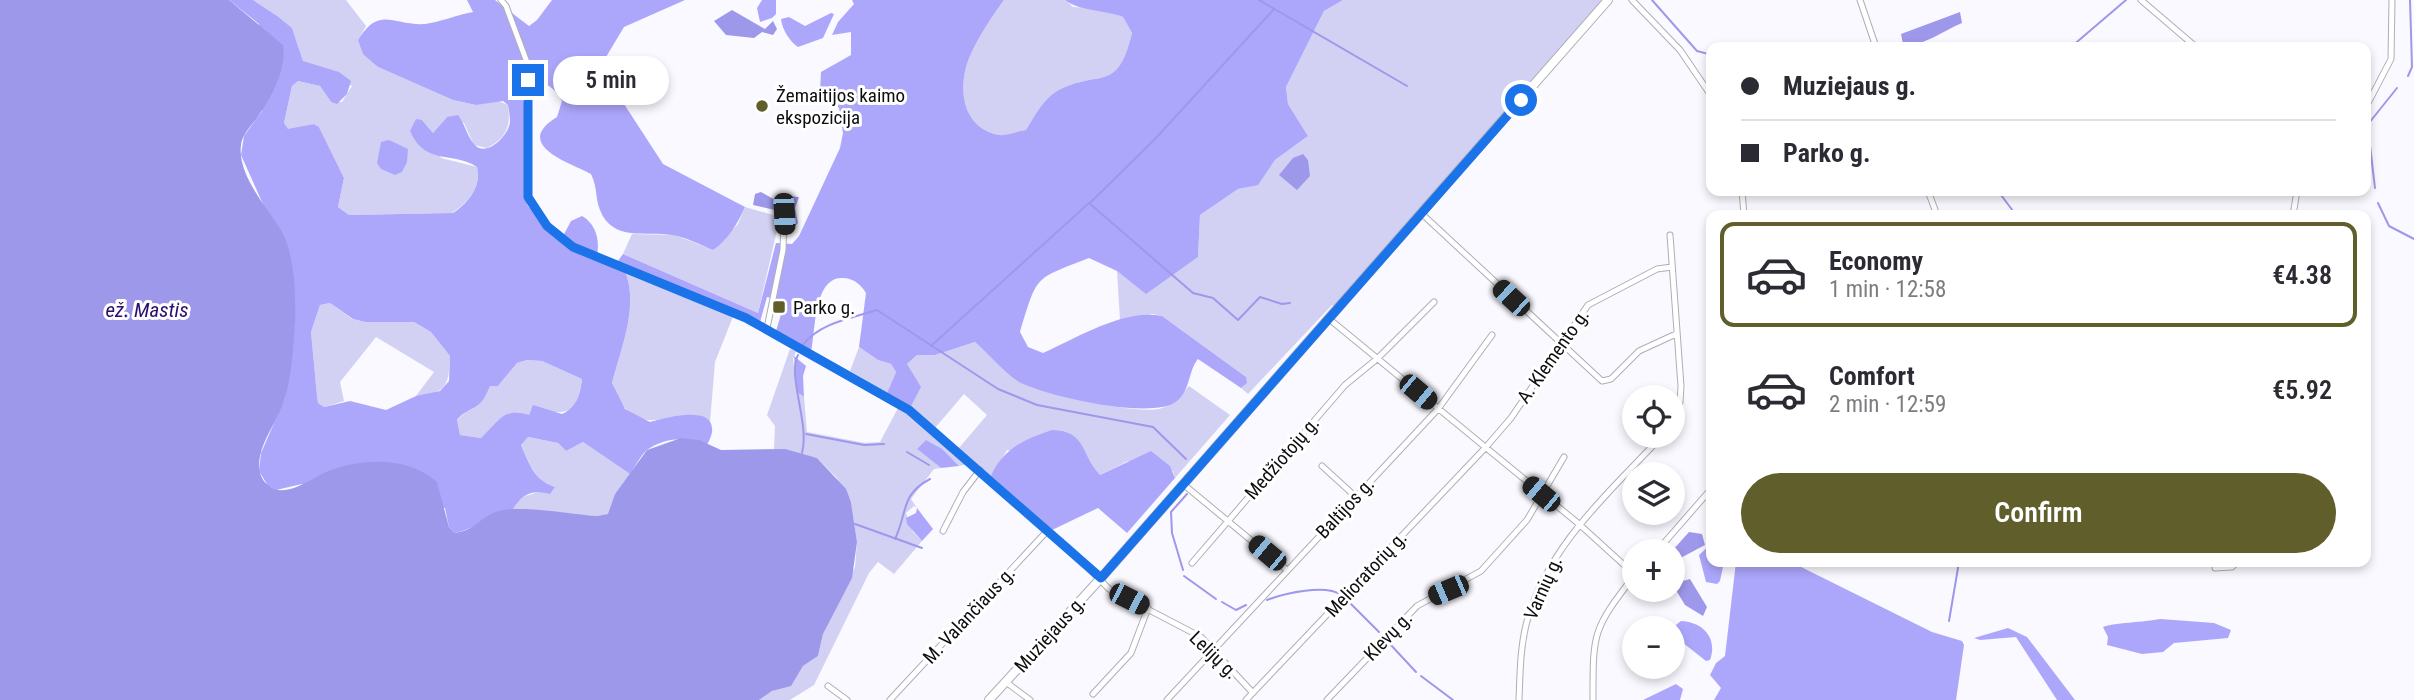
<!DOCTYPE html>
<meta charset="utf-8">
<style>
body{margin:0;font-family:"Roboto Condensed",sans-serif;background:#f7f7f7;color:#2b2b33;height:100vh;display:flex;flex-direction:column;font-size:26px;white-space:nowrap}
*{box-sizing:border-box;margin:0}
p{font-size:23px;color:#7c7c81}
.icon{flex:none;width:38px;height:38px;fill:none;stroke:currentColor;stroke-width:2;stroke-linecap:round;stroke-linejoin:round}
.map{position:relative;flex:1;overflow:hidden}
.side{position:absolute;left:1706px;top:210px;width:665px;height:357px;display:flex;flex-direction:column;background:#fff;border-radius:14px;box-shadow:0 4px 10px #0003}
.side>*{flex:none}
.top-card{position:absolute;left:1706px;top:42px;width:665px;height:154px;border-radius:14px;box-shadow:0 4px 10px #0003;display:grid;align-content:center;height:154px;padding:0 35px;background:#fff}
.fabs{position:absolute;left:1622px;top:385px;display:grid;gap:14px}
.fabs a{display:grid;place-items:center;width:63px;height:63px;border-radius:50%;background:#fff;box-shadow:0 4px 10px #0003;font-size:35px}
.end{position:absolute;width:32px;height:32px;margin:-16px;border:9px solid #1a73e8;background:#fff;box-shadow:0 0 0 4px #fff}
.from{border-radius:50%}
.bubble{position:absolute;height:49px;border-radius:24px;background:#fff;box-shadow:0 4px 10px #0003;font-size:23px;font-weight:600;line-height:49px;text-align:center}
.car{position:absolute;width:21px;height:42px;margin:-21px -10px;border-radius:9px;box-shadow:0 0 5px 2px #0007;background:linear-gradient(#222 24%,#8ab4d8 0 40%,#222 0 76%,#8ab4d8 0 86%,#222 0)}
.top-card b{display:flex;align-items:center;gap:24px;height:66px;font-size:26px}
.top-card b+b{border-top:2px solid #e1e1e2}
.top-card i{width:18px;height:18px;background:#2b2b33}
ul{padding:12px 0 0;list-style:none}
li{display:flex;align-items:center;gap:21px;height:105px;margin:0 14px 10px;padding:0 21px;border:4px solid transparent;border-radius:14px}
li div{flex:1}
li b{display:block;font-size:26px}
li em{font-style:normal;font-weight:600}
li.current{border-color:#605e2b}
li>.icon{width:63px;height:63px;stroke-width:1.5}
.button{display:flex;gap:14px;margin-top:auto;padding:14px 35px}
.button a{flex:1;height:80px;border-radius:42px;background:#605e2b;color:#fff;font-size:28px;font-weight:600;line-height:80px;text-align:center}
.map>svg:first-child{display:block}
.green{fill:#d2d1f3}
.forest{fill:#ada7fc;fill-rule:evenodd}
.water{fill:#9e98eb}
.lines{fill:none;stroke-linecap:round;stroke-linejoin:round}
.stream{stroke:#9e98eb;stroke-width:2}
.minor-casing{stroke:#aeaeb7;stroke-width:7}
.secondary-casing{stroke:#aeaeb7;stroke-width:10}
.minor{stroke:#fff;stroke-width:5}
.secondary{stroke:#fff;stroke-width:8}
.route{stroke:#1a73e8;stroke-width:9}
.poi-dot{fill:#605e2b;stroke:#fff;stroke-width:2.5}
.labels{text-anchor:middle;dominant-baseline:central;stroke-width:6;stroke-linejoin:round;paint-order:stroke}
.poi-label{font-size:19px;fill:#0d0d10;stroke:#fff;text-anchor:start}
.street-label{font-size:19px;fill:#0d0d10;stroke:#fff}
.water-label{font-size:21px;font-style:italic;fill:#2b0d6e;stroke:#fff}
</style>
<div class="map">
<svg width="2414" height="700" viewBox="0 0 2414 700">
<rect width="100%" height="100%" fill="#f9f9ff"/>
<!-- green -->
<path class="green" d="M253,0H346L366,26L358,40L378,67L453,100L476,105L496,100L508,105C511,126 507,138 487,148L474,145L464,123L447,117L433,133L422,120L441,158L477,167C482,186 468,203 452,213L349,215L338,207L344,178L319,127L314,124L288,130L284,123L292,86L298,81L320,86L331,102H342L352,86L303,61L292,28Z
M1004,0H1065L1073,7L1103,9L1123,17L1132,33C1117,95 1100,68 1057,91C1043,99 1034,117 1026,130C1018,132 1007,136 999,135C961,128 957,86 970,56C979,36 991,18 1004,0Z
M1343,0H1604L1335,307L1332,305L1248,394L1241,388L1246,383V377L1162,316L1153,314L1120,320L1117,271L1146,293L1198,257L1200,215L1238,189L1258,184L1275,160L1308,136L1288,104L1286,87L1324,11Z
M745,207L780,217L758,313L623,254L632,234L675,235L713,250L738,224Z
M624,269L734,314L715,362L710,422C684,406 647,435 625,408C619,401 616,391 612,383C621,348 640,304 624,269Z
M330,303L352,319L365,322H414L431,332L450,356C449,384 447,394 416,396L434,372L376,337L340,382L344,401L324,407L318,403L317,396L311,332L320,305Z
M975,342C989,354 1004,373 1020,382C1043,394 1134,414 1159,409C1173,405 1180,396 1189,386L1230,415L1175,478L1173,471L1128,461L1100,475L1007,450L991,476L959,448L987,415L964,394L935,428L910,408L907,364L917,355H935Z
M859,347L878,360L891,364L896,372L887,393L850,371Z
M790,349L796,351L793,359L797,392L804,397L807,432L865,443L880,442L898,408L932,431L969,464L959,466L954,461L917,449L941,468L934,469L911,499L917,508L914,506L906,513L913,532L922,541L894,574L878,562L869,573L814,685L790,700H759L772,691L791,685L803,666L818,656L823,634L855,567L857,542L851,502L836,477L817,458L774,449L775,426L767,415Z
M527,360L542,361L582,379C576,420 565,412 531,410L529,416C503,407 499,421 481,438L460,435L457,421C471,404 479,414 490,385L498,386L517,363Z
M527,437L558,443L566,451L583,442L630,474L615,494L609,514L597,516L512,511L519,498L555,487C534,480 530,464 521,445Z"/>
<!-- forest -->
<path class="forest" d="M229,0H253L277,16L292,28L303,61L339,72L351,81L347,94L337,104L331,102L320,86L298,81L292,86L284,123L288,129L314,124L319,127L344,178L338,207L349,215L453,213C468,203 482,186 477,167C453,151 425,166 410,131L416,119L422,120L433,133L447,117L458,115C465,124 467,136 474,144C486,159 509,135 510,122C510,117 509,110 508,105L503,101L476,105L453,100L378,67L363,54L358,40C380,5 393,26 425,24C440,22 457,15 473,12L467,0H495L529,26L537,20L552,0H685L624,27L600,67L663,164L745,207C738,223 728,240 713,250C700,245 686,237 672,235C647,231 612,242 600,210C595,198 598,189 591,174C571,163 511,145 557,117L562,101C552,84 543,81 524,82L520,92L526,108L525,198L528,206L570,249L624,269C640,304 621,348 612,383L625,409L650,422C662,419 712,404 712,429C713,433 709,441 707,445C690,435 663,438 647,450C640,456 635,467 630,474L583,442L566,451L558,443L528,437L521,445C530,465 534,480 555,487L550,494C532,489 521,494 512,511C487,514 479,528 455,533L449,527L445,508L302,484L276,490L268,486L259,471L261,453L285,398L295,321L281,231L266,211L241,155L244,136L262,111L259,24ZM330,303L353,319L365,322H414L431,332L450,356L449,381L440,391L416,396L386,410L350,401L324,407L318,403L317,396L311,332L320,305ZM527,360L542,361L582,379C580,395 577,407 562,414L533,405L529,415C503,407 499,421 481,438L460,435L457,420C471,404 479,414 490,386H498L517,363Z
M762,0H776V14L772,18L760,22L757,8Z
M852,0H1004C991,18 979,36 970,56C957,86 961,128 999,135C1007,136 1018,131 1026,130C1034,117 1043,99 1057,91C1100,68 1117,95 1132,33L1123,17C1106,10 1078,11 1065,0H1343L1324,11L1286,87L1288,104L1308,136L1275,160L1258,185L1238,189L1200,215L1198,257L1146,294L1117,271L1089,258C1033,280 1038,274 1020,332L1028,347L1043,353C1077,338 1124,308 1162,316L1246,377L1247,383L1241,388L1198,359C1188,371 1191,389 1177,401C1153,421 1046,396 1019,382C1003,372 989,354 975,342L935,355H917L907,364L921,387L910,408L887,393L896,372L891,364L878,360L859,347L866,293C861,285 855,279 844,278C813,275 816,332 811,352L776,331L785,301L767,297L760,322L618,261L623,254L758,313L776,243L792,244L799,236L840,148L843,133L839,108L820,91L821,72L851,55V32L832,35L838,22L854,4Z
M831,13L834,14L823,38L798,47C790,42 782,29 781,19L789,17L805,26Z
M389,140L408,149L407,162L402,172L395,175L381,169L377,163L381,142Z
M582,216C596,224 600,240 597,255L562,238L571,221Z
M794,356L806,366L803,376L804,397L797,392Z
M1052,430C1087,431 1080,454 1100,475L1151,451L1170,466L1175,478L1127,533L1098,508L1052,530L991,476C1002,449 1025,439 1052,430Z
M926,440L942,449L959,466L941,468L917,449Z
M917,508L933,529L922,541L907,524L906,518L916,513Z
M1711,544L1712,562H1724L1720,581L1717,584L1706,582L1699,555Z
M1736,562H1791L1932,632L1962,641L1964,645L1956,700H1714L1721,688L1710,675L1716,663L1725,656Z
M2160,619L2214,623L2231,630L2228,638L2174,643L2163,652L2142,654L2107,645L2108,637L2103,627C2111,623 2146,622 2160,619Z
M1681,621C1703,622 1718,638 1710,660L1706,661L1673,635L1672,628Z
M2008,628L2027,637L2075,700H2057L2016,637L1980,640L1974,638Z
M1676,684L1683,689L1680,700H1643Z"/>
<!-- water -->
<path class="water" d="M0,0H229L283,45C287,70 271,98 257,118C251,126 242,135 241,145C237,175 267,207 281,230C295,254 296,297 295,324C293,349 292,374 285,398C279,418 264,437 260,456C258,467 259,478 268,485C286,501 313,476 331,470C365,458 409,457 437,482L449,527L455,533C474,530 477,521 493,513C515,503 572,515 597,516L608,514L615,494L647,450L681,438L699,440L721,450L785,449L817,458L846,489L851,502L857,542L852,578L823,634L818,656L803,666L791,686L772,691L759,700H0Z
M732,10L765,29L773,21L777,29L773,35L762,32L754,38L726,35L714,21Z
M1960,12L1962,23C1946,29 1920,49 1903,44L1901,34Z
M1303,154L1308,160L1310,176L1297,190L1279,175L1293,158Z
M761,192L775,200L779,211L753,205L755,194Z
M787,196L799,197L795,208L798,223L795,226L789,223Z
M1689,532L1702,534L1705,545L1673,562L1672,551Z
M1690,579L1707,607L1703,616L1685,605L1674,587L1676,583Z"/>
<g class="lines">
<!-- stream -->
<path class="stream" d="M1259,0L1407,86
M1652,0L1697,51L1712,55
M2071,47L2126,0
M2408,76L2412,67L2410,0
M2369,123L2397,88
M2369,137L2375,188
M1998,191L2016,215
M1090,203L1156,138L1274,9
M2378,203L2389,226L2414,239
M803,345C819,323 852,318 877,310L998,389L1037,405L1153,427L1186,459
M931,346L1089,203L1193,293L1213,298L1238,320L1260,297L1282,304L1290,303
M798,355C787,375 810,425 802,453
M806,434L864,445L884,444
M907,452L929,465
M855,524L922,548
M895,539C908,512 900,495 930,479
M1183,570L1172,533L1171,512L1187,494
M1184,576L1216,599
M1267,600C1285,593 1326,584 1341,595
M1347,600L1379,632
M1222,602L1236,610L1246,605
M1949,621L1959,562
M1389,643L1416,672
M1421,676L1453,700"/>
<defs>
<path id="minor" d="M501,0L506,6L528,65V197L547,226L565,242L580,250L746,318L909,410L1073,552L1109,589L1201,637L1253,693
M1632,0L1680,50L1712,97
M1860,0L1876,47
M2141,0L2196,47
M2366,107L2391,59L2392,0
M1742,191L1744,215
M1928,191L1937,215
M1421,213L1602,381L1611,379L1639,351L1676,334
M2293,215L2297,191
M1670,235L1681,386L1680,402L1673,417
M1328,318L1579,524L1634,574
M767,328L783,250L784,214
M1322,466L1356,497
M1183,484L1287,570
M943,531L963,492L980,470
M1657,551L1712,488
M1192,563L1345,385L1378,358L1434,302
M2215,568L2232,567L2237,562
M1006,682L1030,700
M828,686L847,700
M1093,694L1131,653L1148,608
M890,700L1048,530
M1167,700L1438,409L1492,335
M1246,700L1486,447L1511,418L1588,305L1657,269L1672,267
M1327,700L1417,606L1481,571L1527,520L1564,457
M1519,700C1520,675 1520,650 1526,625C1546,547 1609,493 1662,436
M1593,700C1593,633 1592,630 1634,576"/>
<path id="secondary" d="M989,700L1101,578L1608,0"/>
</defs>
<!-- minor casing -->
<use href="#minor" class="minor-casing"/>
<!-- secondary casing -->
<use href="#secondary" class="secondary-casing"/>
<!-- minor -->
<use href="#minor" class="minor"/>
<!-- secondary -->
<use href="#secondary" class="secondary"/>
</g>
<g class="lines">
<!-- route -->
<path class="route" d="M528,80V197L547,226L573,247L746,318L909,410L1101,578L1521,100"/>
</g>
<!-- markers -->
<g class="poi-dot">
<circle cx="762" cy="106" r="7"/>
<rect x="772" y="300" width="14" height="14" rx="3.5"/>
</g>
<g class="labels">
<!-- poi labels -->
<g class="poi-label">
<text x="776" y="95">Žemaitijos kaimo<tspan x="776" dy="22">ekspozicija</tspan></text>
<text x="793" y="307">Parko g.</text>
</g>
<!-- street labels -->
<g class="street-label">
<text transform="translate(1553 356) rotate(-55)">A. Klemento g.</text>
<text transform="translate(1282 458) rotate(-49)">Medžiotojų g.</text>
<text transform="translate(1345 508) rotate(-47)">Baltijos g.</text>
<text transform="translate(1366 574) rotate(-47)">Melioratorių g.</text>
<text transform="translate(1543 588) rotate(-66)">Varnių g.</text>
<text transform="translate(969 615) rotate(-47)">M. Valančiaus g.</text>
<text transform="translate(1050 634) rotate(-48)">Muziejaus g.</text>
<text transform="translate(1388 636) rotate(-46)">Klevų g.</text>
<text transform="translate(1214 655) rotate(44)">Lelijų g.</text>
</g>
<!-- water labels -->
<g class="water-label">
<text x="147" y="310">ež. Mastis</text>
</g>
</g>
</svg>
<div class="fabs">
<a><svg class="icon" aria-label="locate" viewBox="0 0 24 24"><circle cx="12" cy="12" r="6"/><path d="M12 2v4M12 18v4M2 12h4M18 12h4"/></svg></a>
<a><svg class="icon" aria-label="layers" viewBox="0 0 24 24"><path d="M12 4l9 5-9 5-9-5zM3 14l9 5 9-5"/></svg></a>
<a>+</a>
<a>−</a>
</div>
<i class="end from" style="left:1521px;top:100px"></i>
<i class="end" style="left:528px;top:80px"></i>
<div class="bubble" style="left:553px;top:56px;width:116px">5 min</div>
<i class="car" style="left:784px;top:214px;rotate:177deg"></i>
<i class="car" style="left:1511px;top:298px;rotate:313deg"></i>
<i class="car" style="left:1418px;top:392px;rotate:130deg"></i>
<i class="car" style="left:1541px;top:494px;rotate:310deg"></i>
<i class="car" style="left:1267px;top:553px;rotate:310deg"></i>
<i class="car" style="left:1448px;top:590px;rotate:247deg"></i>
<i class="car" style="left:1129px;top:599px;rotate:117deg"></i>
<div class="top-card">
<b><i class="from"></i>Muziejaus g.</b>
<b><i></i>Parko g.</b>
</div>
<section class="side">
<ul>
<li class="current"><svg class="icon" aria-label="car" viewBox="0 0 24 24"><path d="M5 17H2v-5l4-1 3-4h7l3 4 3 1v5h-3M9 17h6M6 11h13"/><circle cx="7" cy="17" r="2"/><circle cx="17" cy="17" r="2"/></svg><div><b>Economy</b><p>1 min · 12:58</p></div><em>€4.38</em></li>
<li><svg class="icon" aria-label="car" viewBox="0 0 24 24"><path d="M5 17H2v-5l4-1 3-4h7l3 4 3 1v5h-3M9 17h6M6 11h13"/><circle cx="7" cy="17" r="2"/><circle cx="17" cy="17" r="2"/></svg><div><b>Comfort</b><p>2 min · 12:59</p></div><em>€5.92</em></li>
</ul>
<div class="button"><a>Confirm</a></div>
</section>
</div>
